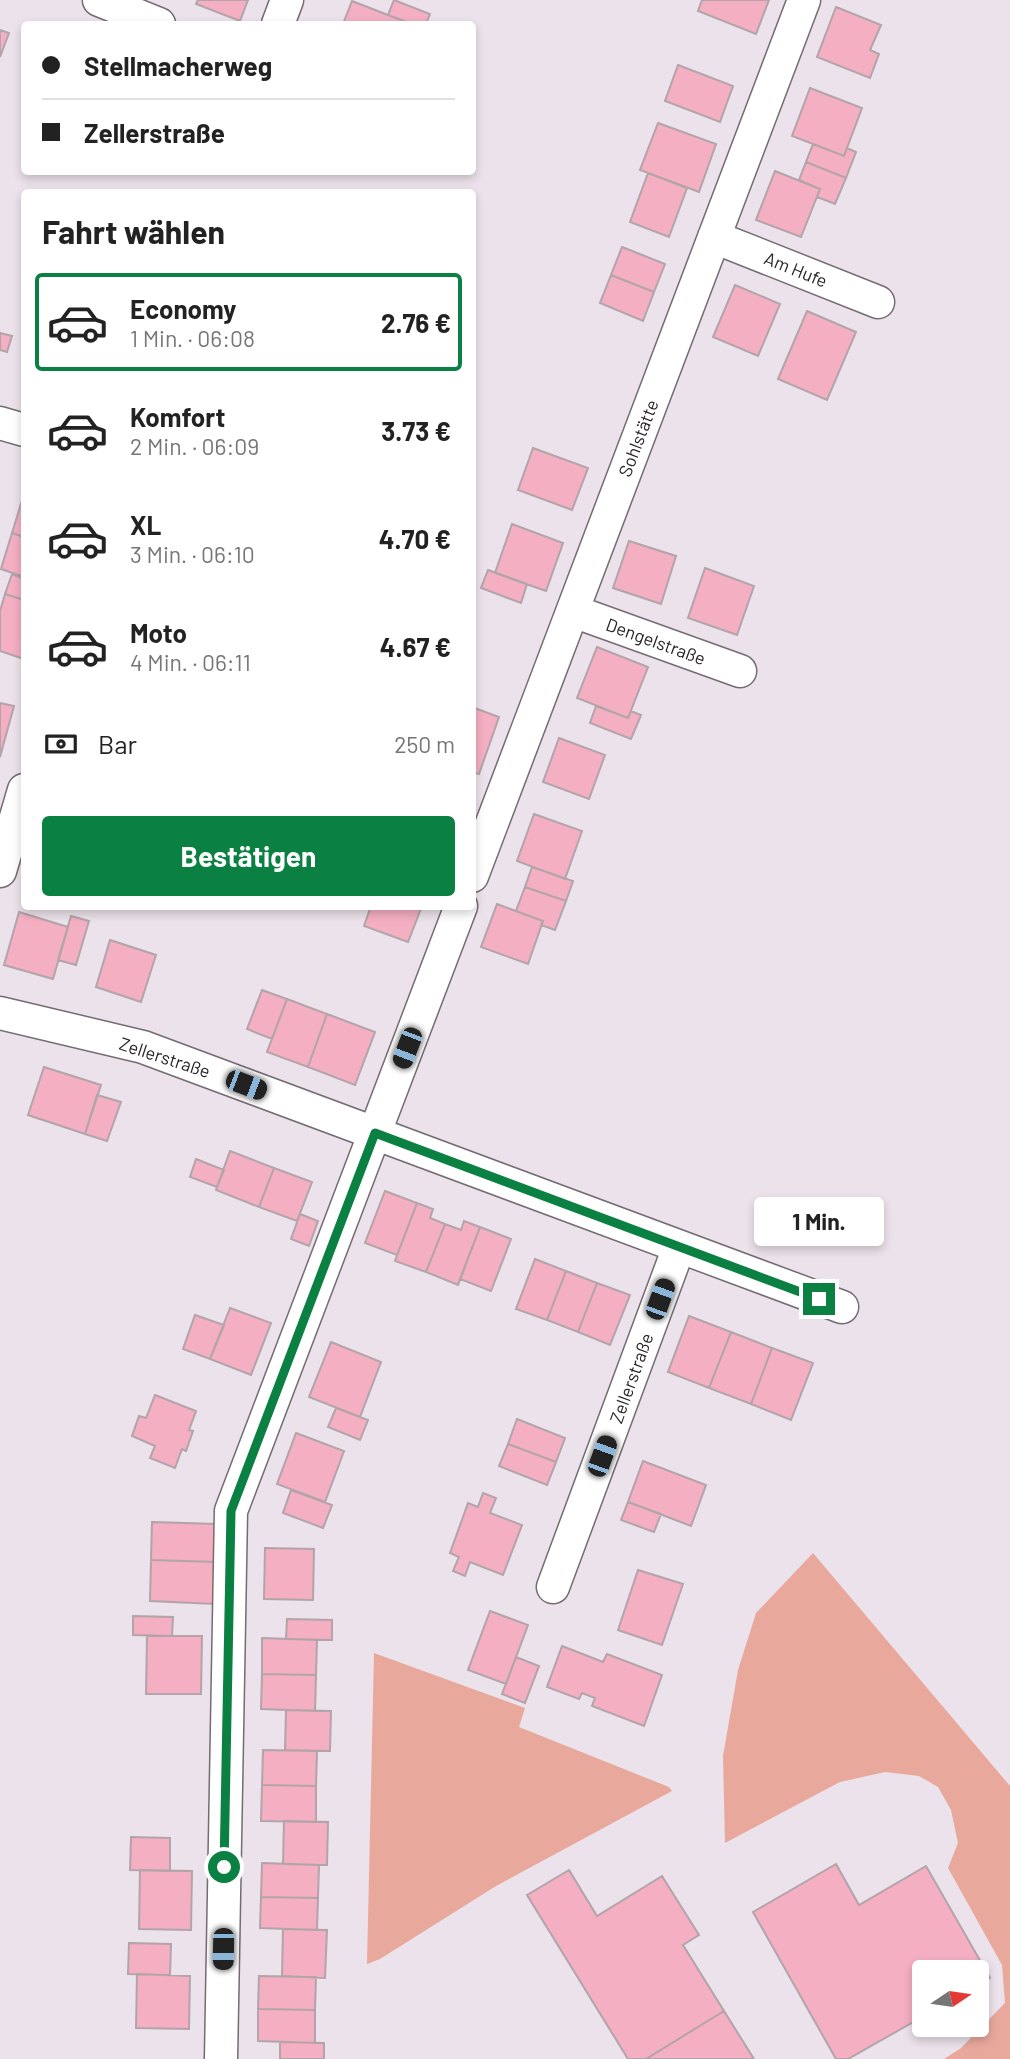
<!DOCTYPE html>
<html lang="de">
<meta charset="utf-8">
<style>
body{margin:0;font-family:Barlow,sans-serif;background:#f2f2f2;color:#222;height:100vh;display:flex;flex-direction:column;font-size:26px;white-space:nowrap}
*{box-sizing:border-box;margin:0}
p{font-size:23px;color:#767676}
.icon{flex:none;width:38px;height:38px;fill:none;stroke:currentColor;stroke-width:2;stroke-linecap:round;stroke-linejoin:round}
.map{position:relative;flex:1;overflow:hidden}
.details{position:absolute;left:21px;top:189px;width:455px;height:721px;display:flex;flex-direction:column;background:#fff;border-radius:7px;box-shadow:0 4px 10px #0003}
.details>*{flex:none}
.banner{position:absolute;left:21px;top:21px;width:455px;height:154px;border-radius:7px;box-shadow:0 4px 10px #0003;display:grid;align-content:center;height:154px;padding:0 21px;background:#fff}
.needle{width:46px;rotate:77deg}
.controls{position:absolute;left:912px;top:1960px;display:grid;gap:14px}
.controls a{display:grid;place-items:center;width:77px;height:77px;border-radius:7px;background:#fff;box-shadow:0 4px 10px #0003;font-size:35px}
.end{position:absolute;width:32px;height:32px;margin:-16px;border:9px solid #0b8043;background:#fff;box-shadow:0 0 0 4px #fff}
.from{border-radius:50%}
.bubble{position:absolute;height:49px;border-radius:7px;background:#fff;box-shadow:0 4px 10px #0003;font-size:23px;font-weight:700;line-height:49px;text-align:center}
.car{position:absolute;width:21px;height:42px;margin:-21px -10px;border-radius:9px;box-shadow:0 0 5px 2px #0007;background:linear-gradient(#222 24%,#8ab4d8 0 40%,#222 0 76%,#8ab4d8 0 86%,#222 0)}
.banner b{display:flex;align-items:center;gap:24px;height:66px;font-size:26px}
.banner b+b{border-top:2px solid #e0e0e0}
.banner i{width:18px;height:18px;background:#222}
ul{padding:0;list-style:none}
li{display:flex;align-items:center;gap:21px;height:98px;margin:0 14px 10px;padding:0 7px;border:4px solid transparent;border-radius:7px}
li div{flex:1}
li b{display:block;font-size:26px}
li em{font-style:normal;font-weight:700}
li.active{border-color:#0b8043}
li>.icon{width:63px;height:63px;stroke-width:1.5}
h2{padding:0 21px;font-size:32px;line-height:84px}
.pay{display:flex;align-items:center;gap:18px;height:77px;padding:0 21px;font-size:26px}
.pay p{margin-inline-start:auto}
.cta{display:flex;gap:14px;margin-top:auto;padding:14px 21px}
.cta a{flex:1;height:80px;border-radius:7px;background:#0b8043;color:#fff;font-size:28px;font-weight:700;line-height:80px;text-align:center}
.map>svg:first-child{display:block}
.green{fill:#e8a99c}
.building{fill:#f4afc2;stroke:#b2a4a8;stroke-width:2}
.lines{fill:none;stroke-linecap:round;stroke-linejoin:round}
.street-casing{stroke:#746b73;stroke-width:35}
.street{stroke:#fff;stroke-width:32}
.route{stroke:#0b8043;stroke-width:9}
.labels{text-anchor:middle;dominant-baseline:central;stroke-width:5;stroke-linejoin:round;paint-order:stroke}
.street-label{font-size:18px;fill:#272326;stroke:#fff}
</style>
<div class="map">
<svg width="1010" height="2059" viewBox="0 0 1010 2059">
<rect width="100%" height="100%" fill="#ece2eb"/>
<!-- green -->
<path class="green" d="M813,1553L1010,1786V2059H944L961,2048L1005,2003L1002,1965L948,1868L958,1843L951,1810L938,1787L919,1776L885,1772L840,1782L725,1843L723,1756L738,1670L756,1613Z
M374,1653L525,1708L519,1727L669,1787L672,1791L496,1886L380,1959L367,1964Z"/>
<!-- building -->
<path class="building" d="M198,0H248L240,21L196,4Z
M394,0L430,14L426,24H412L388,15Z
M702,0H769L756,34L698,11Z
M352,1L388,15L412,24H343Z
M836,7L881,25L870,50L879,54L870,78L817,57Z
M0,30L9,33L0,57Z
M678,65L733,86L720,122L665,101Z
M810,88L862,108L844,156L792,136Z
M658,123L716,144L699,192L640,170Z
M813,144L844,156L847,148L856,152L846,178L806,162Z
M806,162L846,178L835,204L817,197L820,189L799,180Z
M775,171L820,189L801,237L756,220Z
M648,173L687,188L669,237L630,222Z
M622,247L665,264L654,292L611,275Z
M611,275L654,292L643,321L600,303Z
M735,285L780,304L758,356L713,337Z
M807,311L856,332L827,400L778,379Z
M0,333L12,336L7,352L0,350Z
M533,448L588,468L572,510L518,490Z
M24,494V537L12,533Z
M512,524L563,543L546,591L495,573Z
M12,533L24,537V577L1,569Z
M629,541L676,556L661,604L613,588Z
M705,568L754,586L737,635L688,618Z
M488,570L527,584L521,603L481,588Z
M12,574L24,579V600L5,594Z
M5,594L24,600V659L0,651V611Z
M597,647L648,667L628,718L577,698Z
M0,703L14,706L0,757Z
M596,706L628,718L631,711L641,715L631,739L590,723Z
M472,707L499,717L479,774L472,772Z
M559,738L605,755L589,799L543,782Z
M534,814L582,831L565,879L517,861Z
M532,867L573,881L566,901L525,887Z
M525,887L566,901L555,930L541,925L543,921L516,911Z
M497,904L543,921L528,964L481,947Z
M371,906H422L408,942L364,926Z
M19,912L68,927L53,979L4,965Z
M71,916L89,921L76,965L58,960Z
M110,940L156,955L141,1002L96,987Z
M262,990L287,999L272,1039L247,1029Z
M287,999L327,1014L308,1067L267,1052Z
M327,1014L375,1032L355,1085L308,1067Z
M44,1067L101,1085L85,1134L28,1115Z
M97,1095L121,1102L107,1141L85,1134Z
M230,1151L274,1168L259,1207L216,1190Z
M196,1159L224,1170L217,1187L190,1177Z
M274,1168L312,1182L297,1221L259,1207Z
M385,1191L417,1203L397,1255L365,1243Z
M417,1203L433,1209L430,1218L445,1224L426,1272L395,1261Z
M300,1214L318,1221L309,1246L291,1239Z
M464,1221L480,1227L458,1285L426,1272L445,1224L461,1230Z
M480,1227L511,1239L491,1291L460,1279Z
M535,1259L566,1271L547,1320L516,1309Z
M566,1271L597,1283L578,1332L547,1320Z
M597,1283L630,1295L610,1345L578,1332Z
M230,1308L271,1323L251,1375L210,1359Z
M195,1315L224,1325L210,1359L183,1349Z
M689,1316L731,1332L709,1388L668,1372Z
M731,1332L772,1348L751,1404L709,1388Z
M331,1342L381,1362L360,1417L309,1397Z
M772,1348L813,1363L791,1420L751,1404Z
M155,1395L196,1411L189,1430L193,1431L186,1451L182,1449L175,1468L150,1458L155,1446L132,1436L139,1416L146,1418Z
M336,1408L368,1420L360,1440L328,1427Z
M517,1419L565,1438L556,1462L508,1444Z
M296,1433L344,1451L325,1502L277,1484Z
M508,1444L556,1462L547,1485L499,1466Z
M643,1461L706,1485L691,1526L628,1502Z
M291,1490L332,1505L323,1528L283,1513Z
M483,1493L496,1498L490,1513L522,1525L503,1575L470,1562L465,1576L453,1571L459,1557L450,1553L468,1503L478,1507Z
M628,1502L661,1514L654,1532L621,1520Z
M152,1522L217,1524L216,1562L151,1560Z
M265,1548L314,1549L313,1600L264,1599Z
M151,1560L216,1562L215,1604L150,1601Z
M638,1570L683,1584L662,1645L618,1630Z
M490,1611L528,1625L506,1684L468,1670Z
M133,1616L173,1617L172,1636L133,1635Z
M287,1619L332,1620V1640L286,1639Z
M147,1636H202L201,1694H146Z
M262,1638L317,1640L316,1675L262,1674Z
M562,1646L603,1662L607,1654L662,1675L644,1726L592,1706L595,1698L582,1693L579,1699L547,1687Z
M516,1657L539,1666L525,1703L502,1694Z
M262,1674L316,1675L315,1711L261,1709Z
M286,1710L331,1711L330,1751L285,1750Z
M263,1750L317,1751L316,1786L262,1785Z
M262,1785L316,1786V1822L261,1821Z
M284,1821L328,1822L327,1865L283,1864Z
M131,1837L170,1838V1871L130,1870Z
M262,1863L319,1865L318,1898L261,1897Z
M836,1864L859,1905L926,1866L990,1978L976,1986V1972H924V2016L848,2059H836L753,1912Z
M140,1870L192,1871L191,1930L139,1929Z
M569,1870L597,1916L662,1876L699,1935L683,1945L724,2011L646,2059H628L527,1895Z
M261,1897L318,1898L317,1930L260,1928Z
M283,1929L327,1930L325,1978L282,1976Z
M129,1943L171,1944L170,1975L128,1974Z
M137,1974L190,1976L189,2029L136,2028Z
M259,1976L316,1977L315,2010L258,2009Z
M258,2009L315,2010V2043L258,2041Z
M724,2011L754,2059H646Z
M280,2042L324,2043V2059H280Z"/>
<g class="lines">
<defs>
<path id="street" d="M99,0L159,24
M278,24L287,0
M714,237L878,302
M0,423L24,430
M573,611L740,671
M0,871L24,790
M472,876L804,0
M0,1013L143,1047L842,1307
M553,1587L679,1247
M221,2059L231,1511L461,906"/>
</defs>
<!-- street casing -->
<use href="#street" class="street-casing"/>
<!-- street -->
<use href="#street" class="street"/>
</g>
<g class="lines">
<!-- route -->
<path class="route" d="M224,1867L231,1511L375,1133L819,1299"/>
</g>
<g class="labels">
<!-- street labels -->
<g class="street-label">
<text transform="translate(796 269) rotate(22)">Am Hufe</text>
<text transform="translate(638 438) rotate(-69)">Sohlstätte</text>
<text transform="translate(656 641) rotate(20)">Dengelstraße</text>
<text transform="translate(165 1057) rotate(18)">Zellerstraße</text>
<text transform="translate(631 1378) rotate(-70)">Zellerstraße</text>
</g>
</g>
</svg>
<div class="controls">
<a><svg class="needle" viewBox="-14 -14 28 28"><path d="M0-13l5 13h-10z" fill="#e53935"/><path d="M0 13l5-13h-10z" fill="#767676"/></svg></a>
</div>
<i class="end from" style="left:224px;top:1867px"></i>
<i class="end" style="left:819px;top:1299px"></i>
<div class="bubble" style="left:754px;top:1197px;width:130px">1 Min.</div>
<i class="car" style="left:407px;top:1048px;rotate:201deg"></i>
<i class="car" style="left:246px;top:1085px;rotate:111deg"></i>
<i class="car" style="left:660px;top:1299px;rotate:20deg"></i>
<i class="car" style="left:602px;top:1456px;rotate:20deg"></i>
<i class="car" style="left:223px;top:1949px;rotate:181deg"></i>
<div class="banner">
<b><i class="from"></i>Stellmacherweg</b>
<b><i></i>Zellerstraße</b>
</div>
<section class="details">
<h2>Fahrt wählen</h2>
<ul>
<li class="active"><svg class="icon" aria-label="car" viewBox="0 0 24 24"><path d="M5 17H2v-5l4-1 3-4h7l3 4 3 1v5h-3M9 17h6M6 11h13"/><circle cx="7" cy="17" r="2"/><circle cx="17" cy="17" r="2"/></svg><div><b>Economy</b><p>1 Min. · 06:08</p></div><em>2.76 €</em></li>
<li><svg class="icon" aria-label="car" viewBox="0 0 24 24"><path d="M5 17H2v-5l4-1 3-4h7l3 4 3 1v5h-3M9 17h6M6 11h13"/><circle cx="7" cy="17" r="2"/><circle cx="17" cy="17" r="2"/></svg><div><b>Komfort</b><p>2 Min. · 06:09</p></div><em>3.73 €</em></li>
<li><svg class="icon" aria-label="car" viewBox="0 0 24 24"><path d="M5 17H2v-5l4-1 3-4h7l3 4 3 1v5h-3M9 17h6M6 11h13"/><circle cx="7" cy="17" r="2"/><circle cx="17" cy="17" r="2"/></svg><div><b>XL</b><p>3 Min. · 06:10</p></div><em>4.70 €</em></li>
<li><svg class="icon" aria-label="car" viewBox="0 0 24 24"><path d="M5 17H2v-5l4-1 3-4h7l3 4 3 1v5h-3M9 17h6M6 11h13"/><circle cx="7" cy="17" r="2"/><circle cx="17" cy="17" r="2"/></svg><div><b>Moto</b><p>4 Min. · 06:11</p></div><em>4.67 €</em></li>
</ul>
<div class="pay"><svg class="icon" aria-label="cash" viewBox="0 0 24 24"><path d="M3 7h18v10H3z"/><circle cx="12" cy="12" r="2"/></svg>Bar<p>250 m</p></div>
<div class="cta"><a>Bestätigen</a></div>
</section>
</div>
